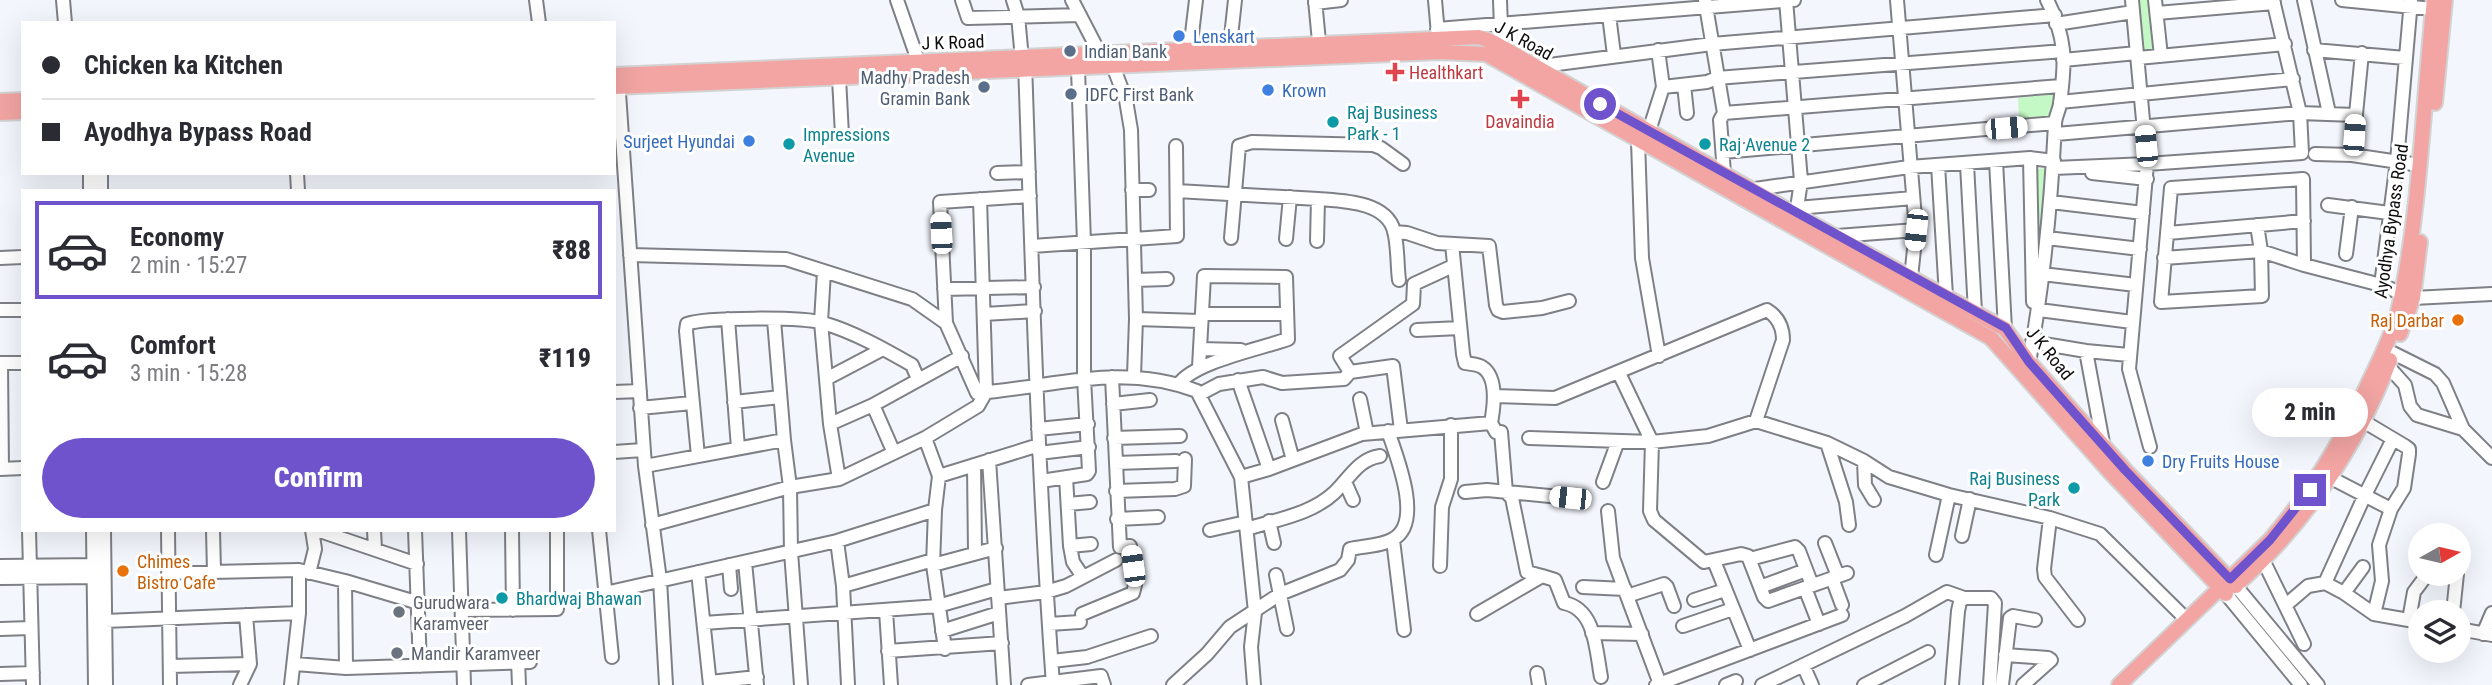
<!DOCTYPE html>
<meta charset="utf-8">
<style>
body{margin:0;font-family:"Roboto Condensed",sans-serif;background:#f7f7f7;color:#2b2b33;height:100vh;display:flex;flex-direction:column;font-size:26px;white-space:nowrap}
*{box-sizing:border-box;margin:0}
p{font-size:23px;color:#7c7c81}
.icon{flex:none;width:38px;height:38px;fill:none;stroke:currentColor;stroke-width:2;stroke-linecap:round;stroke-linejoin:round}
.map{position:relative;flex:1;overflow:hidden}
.drawer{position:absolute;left:21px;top:189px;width:595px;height:343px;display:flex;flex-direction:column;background:#fff;border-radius:0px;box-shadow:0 7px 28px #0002}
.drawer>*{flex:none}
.banner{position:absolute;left:21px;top:21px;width:595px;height:154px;border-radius:0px;box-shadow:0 7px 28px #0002;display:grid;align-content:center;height:154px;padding:0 21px;background:#fff}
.needle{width:46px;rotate:82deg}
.fabs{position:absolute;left:2408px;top:523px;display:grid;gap:14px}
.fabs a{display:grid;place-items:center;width:63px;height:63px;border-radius:50%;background:#fff;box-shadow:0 7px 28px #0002;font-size:35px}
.end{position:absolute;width:32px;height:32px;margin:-16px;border:9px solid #6f53cc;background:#fff;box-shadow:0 0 0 4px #fff}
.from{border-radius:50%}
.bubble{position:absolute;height:49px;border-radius:24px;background:#fff;box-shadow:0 7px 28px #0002;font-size:23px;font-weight:800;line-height:49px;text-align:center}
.car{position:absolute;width:21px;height:42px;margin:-21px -10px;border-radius:9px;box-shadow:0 0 5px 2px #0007;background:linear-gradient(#fff 24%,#345 0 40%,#fff 0 76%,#345 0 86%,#fff 0)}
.banner b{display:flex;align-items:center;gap:24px;height:66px;font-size:26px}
.banner b+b{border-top:2px solid #e1e1e2}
.banner i{width:18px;height:18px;background:#2b2b33}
ul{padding:12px 0 0;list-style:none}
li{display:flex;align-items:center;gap:21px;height:98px;margin:0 14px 10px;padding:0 7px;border:4px solid transparent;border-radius:0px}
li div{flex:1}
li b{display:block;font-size:26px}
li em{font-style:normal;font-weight:800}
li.selected{border-color:#6f53cc}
li>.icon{width:63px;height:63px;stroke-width:1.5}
.button{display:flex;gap:14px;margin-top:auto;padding:14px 21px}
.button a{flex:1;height:80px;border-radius:42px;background:#6f53cc;color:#fff;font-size:28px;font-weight:800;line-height:80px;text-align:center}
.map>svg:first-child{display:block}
.green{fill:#c4f9c5}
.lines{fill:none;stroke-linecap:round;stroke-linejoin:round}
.minor-casing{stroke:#7e8086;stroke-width:16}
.major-casing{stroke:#d3d3d4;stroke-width:18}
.minor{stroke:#fff;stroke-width:12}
.major{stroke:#f2a5a3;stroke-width:14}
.route{stroke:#6f53cc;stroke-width:9}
.shop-dot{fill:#3f7fe0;stroke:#fff;stroke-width:2.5}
.service-dot{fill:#5c6f8a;stroke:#fff;stroke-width:2.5}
.health-dot{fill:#e0444e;stroke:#fff;stroke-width:2.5}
.culture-dot{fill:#0f9aa8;stroke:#fff;stroke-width:2.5}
.food-dot{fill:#e8710a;stroke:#fff;stroke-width:2.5}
.worship-dot{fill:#6b7280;stroke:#fff;stroke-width:2.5}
.labels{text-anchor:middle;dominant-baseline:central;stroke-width:6;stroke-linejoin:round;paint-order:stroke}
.shop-label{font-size:18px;fill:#366cbe;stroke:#fff;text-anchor:start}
.street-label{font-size:18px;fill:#0d0d0f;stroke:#fff}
.service-label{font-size:18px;fill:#4e5e75;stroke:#fff;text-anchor:start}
.health-label{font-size:18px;fill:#be3a42;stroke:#fff;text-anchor:start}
.culture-label{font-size:18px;fill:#0d838f;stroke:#fff;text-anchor:start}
.food-label{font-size:18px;fill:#c56008;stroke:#fff;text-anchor:end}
.worship-label{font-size:18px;fill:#5b616d;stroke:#fff;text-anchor:start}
</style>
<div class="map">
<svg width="2492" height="685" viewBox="0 0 2492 685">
<rect width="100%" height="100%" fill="#f4f6fd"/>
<!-- green -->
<path class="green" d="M2137,0H2153L2156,51L2144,52Z
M2056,94L2052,118L2019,119L2018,98Z
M2049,168L2035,304L2033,169Z"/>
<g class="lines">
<defs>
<path id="minor" d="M63,0L65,23
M536,0L539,23
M897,0L921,69
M962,0L968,18L1080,15
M1013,0L1018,16L1022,59
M1072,0L1100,54
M1315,0L1320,52
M1435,0L1438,34
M1500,0L1502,56
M1705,0L1724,113L1720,120L1724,173
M1786,0L1801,181L1796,215
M1897,0L1916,230L1911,278
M2132,0L2147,164L2129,369L2150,447
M2155,0L2161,56
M2304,0L2329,113
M2342,0L2443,10
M1315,3L1341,0
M2157,13L2274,3
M1609,15L1614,55
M2056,24L2133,12
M1437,29L1794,0
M2314,50L2405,58
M1229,55L1235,0
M2138,58L2285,44
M1189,59L1196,0
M2063,60L2137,53
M1025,62C1032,270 1038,478 1053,685
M1113,66L1126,100L1131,130L1136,319L1134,376
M1534,67L1712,44L2055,15
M839,78L842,135
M618,79L645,466L660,580L666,685
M1684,85L1687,113
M1663,87L1707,82L1717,78L2063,51
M2060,102L2293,79
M1724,113L2061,86
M1642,131L1638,141L1642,258L1659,356
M1649,131L1663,87L1658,50
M2056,134L2300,113L2355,115
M1723,152L2055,123
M2315,154L2352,155L2419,165
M2352,155L2362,53
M2030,158L2033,302
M1996,161L2005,329
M1967,164L1975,312
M1938,165L1946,296
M2054,168L2147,164L2302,153L2300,113L2273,0
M297,173L298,191
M997,173L1029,172
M2092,173L2147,179
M1755,189L1909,167L2030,158L2054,161
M1132,190H1149
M90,191V173
M101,191V173
M1177,191L1318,199L1317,241
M1318,199C1342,201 1386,201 1394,231C1398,246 1397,264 1399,280
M2051,202L2143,213
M2328,205L2389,213
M1797,208L1913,198
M2257,225L2261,251L2262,296L2161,302L2171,188L2303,179L2304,265
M1394,232L1407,233L1437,243L1489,246L1496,305L1498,310L1503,312L1542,308L1569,301
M2168,233L2304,221
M1837,236L1916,230
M1231,238L1239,146L1252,142L1373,145L1381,148L1403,164
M2047,238L2140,249
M1286,239L1290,197
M1032,246L1177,236L1176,146
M2346,254L2352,207
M630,255L786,259L912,299L946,323L977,393C1055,387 1119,362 1197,391L1241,477L1255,612L1251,647L1254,685
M0,258L23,257
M2164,258L2261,251L2304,265L2381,285L2413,298L2492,294
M824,271L821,322L830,424L839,479
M2042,274L2136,285
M1135,280L1167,279
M2381,285L2397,161L2411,0
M944,289L1034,287
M0,310H23
M2039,310L2132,322
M984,314L1035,311
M1202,314H1287
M728,319L738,448
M1136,319L1200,321
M774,320L784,440L790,487L791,552L801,685
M946,323L940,202L1030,196
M1417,330L1460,328
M2032,342L2086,351L2129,355
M1200,349L1241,350
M2086,351L2103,443
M2393,353L2435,374L2443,383L2463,429L2492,458
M0,363H23
M1,363L2,469
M2388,366L2405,385L2410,406L2417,415L2463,429
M2028,368C2043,288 2051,206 2055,124C2055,117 2059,111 2060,104C2062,88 2065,66 2063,50C2061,33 2055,15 2047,0
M1350,372L1340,356L1413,304L1414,284L1453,266
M1619,373L1652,442L1650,511L1654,520L1704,562L1741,554L1748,556L1764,597L1768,601L1847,573
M826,379L883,349
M1238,380L1269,469
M1179,384C1194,362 1260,349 1288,339L1286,277L1204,276L1199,367
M614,392L640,391
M1200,394L1219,384L1263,377L1282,383L1344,379L1350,372L1393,366L1401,430
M1495,396L1555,398L1767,310C1778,317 1783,327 1783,340L1756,421
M1360,399L1367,433
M734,402L780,397
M1113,404L1150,400
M873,405L894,453
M640,408L692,403
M1282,420L1293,460
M2363,421L2405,446L2409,449V454L2404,488L2391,509L2379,545L2382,581L2374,614
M1491,423L1496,432H1501L1506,492L1512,498L1527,572L1542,576
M830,424L873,405L962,356
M1038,429L1088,424
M925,438L939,476L935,510L933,565L945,649
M1114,438L1180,436
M1529,438L1652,442L1708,436L1756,421L1827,443L1864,461L1889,477L1949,495L2050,518L2100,534L2187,620
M1827,443L1846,502L1849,525
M614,452L643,450
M1039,453L1089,447
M698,456L686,331L687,324C705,317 804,317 823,323C854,332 884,349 912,365L918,379
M989,460L1004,685
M1864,461L1865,485L1874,500
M1116,463L1176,461
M974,465L975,553
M645,466L784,440
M0,469L23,468
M939,476L1039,445
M1066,477L1070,546L1073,562L1083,577
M1241,477L1269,469L1362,434L1491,423C1494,407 1498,377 1482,367C1477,364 1470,364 1465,363L1463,354L1452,244
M2331,478L2391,509
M1041,481L1087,474L1089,471L1084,378V243L1078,69
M1345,482L1353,500
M1603,482L1618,441
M1116,491L1175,489L1184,486L1185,459
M1465,492L1487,490L1570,498
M1068,504L1090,502
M1608,511L1613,558L1627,596L1664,584L1667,587L1674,606
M2050,518L2044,569L2045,577L2078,620
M1117,519L1158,517
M1269,521L1274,543
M652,525L790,487L839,479L925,438L978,406L986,392L980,199
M1247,529C1277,519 1310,515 1334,493C1349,479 1358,459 1380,456
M29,530L33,685
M93,530L95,685
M104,530L106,685
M168,530L170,685
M213,530L214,572
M317,530L417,564
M374,530L375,549
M415,530L420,666
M459,530L464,685
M512,530L513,610
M599,530L612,657
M1210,530L1246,522
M1962,536L1970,499
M1393,540L1404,630
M837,541L843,586L848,685
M1825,543L1838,576
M1070,546L1091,544
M1936,555L1949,495
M1750,559L1795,547L1799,551L1812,585
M2263,560L2304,644
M1714,561L1750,650
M745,562L757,685
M729,565L731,589
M933,565L996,548
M0,566L98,565
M1440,566L1442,507L1451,479V425
M698,572L710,685
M168,573L299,570L345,581L419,603
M309,573L315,549L312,530
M1276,575L1287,629
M0,578L100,577
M1832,578L1842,605
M345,581L346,668
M2325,583L2364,497L2393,439
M843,586L933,560
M2236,586L2318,685
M1583,587L1625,589
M1760,587L1806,570
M1805,588L1819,624
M605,593L837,541L935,510
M2344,593L2363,567
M2226,594L2301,685
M1627,596L1660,684
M998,598L1046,592L1066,586L1116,560
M1694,600L1725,590
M2287,604L2308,586L2325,583L2344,593L2374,614L2420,622
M462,610L557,609V530
M886,611L891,685
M2453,612L2457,574
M1082,614L1133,593L1135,585L1130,546L1120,547L1112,377
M1477,614L1542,576L1555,580L1564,603C1596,609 1596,651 1601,677
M2409,620L2414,592L2423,580
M105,621L299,613
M704,623L938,606L997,589
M1049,624L1080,622
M1683,626L1733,609
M0,629L31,628
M2459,629L2492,635
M942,631L999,613
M1592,633L1642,634
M2483,634L2492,613
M888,651L1002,643
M2005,655L2048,658L2051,660L2023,685
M518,661L519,685
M1052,661L1087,657L1151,636
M295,664L346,668L530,662
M1803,665L1812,685
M170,666L250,664
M1537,673L1539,685
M0,674L33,673
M710,682L757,677
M240,685L250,664L246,615
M291,685L299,613V570
M1028,685L1101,676L1104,685
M1173,685L1207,654L1230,627L1280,594L1340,570L1348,560L1350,549C1363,546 1382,546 1393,539C1424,523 1396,455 1388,431
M1656,685L1842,615
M1726,685L1736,681
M1762,685L1905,616L1947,592L1964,598
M1864,685L1928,652
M1952,685L1958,611L1960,602L1964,598H1991L1995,603L1990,685
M2002,685L2010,618L2013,616L2035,620"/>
<path id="major" d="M614,75L1479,37L1493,42L1796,215L2005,329L2029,362L2125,470L2236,586
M614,87L1439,52L1486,54L1991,338L2110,472L2226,594
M0,101L23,100
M2435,103L2445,0
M0,113L23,112
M2400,334L2413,298L2420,242
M2235,586C2305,525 2357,446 2390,360
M2119,685L2270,540C2311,492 2343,440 2369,382C2380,359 2393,333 2399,308C2421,207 2423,102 2434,0"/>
</defs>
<!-- minor casing -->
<use href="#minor" class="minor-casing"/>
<!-- major casing -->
<use href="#major" class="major-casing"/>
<!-- minor -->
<use href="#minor" class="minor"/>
<!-- major -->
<use href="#major" class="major"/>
</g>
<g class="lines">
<!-- route -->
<path class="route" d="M1600,104L2006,328L2029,362L2125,470L2230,579L2270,540L2310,490"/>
</g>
<!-- markers -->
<g class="shop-dot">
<circle cx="1179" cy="36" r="7"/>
<circle cx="1268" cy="90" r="7"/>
<circle cx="749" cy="141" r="7"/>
<circle cx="2148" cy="461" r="7"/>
</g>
<g class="service-dot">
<circle cx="1070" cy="51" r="7"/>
<circle cx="984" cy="87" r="7"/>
<circle cx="1071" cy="94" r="7"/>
</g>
<g class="health-dot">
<path d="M1391.5 61.5h7v7h7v7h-7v7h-7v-7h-7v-7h7z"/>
<path d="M1516.5 88.5h7v7h7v7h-7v7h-7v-7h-7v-7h7z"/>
</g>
<g class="culture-dot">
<circle cx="1333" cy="122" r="7"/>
<circle cx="789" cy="144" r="7"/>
<circle cx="1705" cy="144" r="7"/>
<circle cx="2074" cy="488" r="7"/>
<circle cx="502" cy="598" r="7"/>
</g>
<g class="food-dot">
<circle cx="2458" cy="320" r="7"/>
<circle cx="123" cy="571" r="7"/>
</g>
<g class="worship-dot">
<circle cx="399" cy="612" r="7"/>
<circle cx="397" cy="653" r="7"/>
</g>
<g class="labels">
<!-- shop labels -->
<g class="shop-label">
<text x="1193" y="36">Lenskart</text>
<text x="1282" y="90">Krown</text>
<text x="735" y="141" text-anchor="end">Surjeet Hyundai</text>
<text x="2162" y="461">Dry Fruits House</text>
</g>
<!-- street labels -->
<g class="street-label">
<text transform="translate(1524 40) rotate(29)">J K Road</text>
<text transform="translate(953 42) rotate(-2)">J K Road</text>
<text transform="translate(2391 221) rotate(-82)">Ayodhya Bypass Road</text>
<text transform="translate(2050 353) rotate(51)">J K Road</text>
</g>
<!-- service labels -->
<g class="service-label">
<text x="1084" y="51">Indian Bank</text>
<text x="970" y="77" text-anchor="end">Madhy Pradesh<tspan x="970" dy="21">Gramin Bank</tspan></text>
<text x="1085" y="94">IDFC First Bank</text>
</g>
<!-- health labels -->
<g class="health-label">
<text x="1409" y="72">Healthkart</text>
<text x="1520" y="121" text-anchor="middle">Davaindia</text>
</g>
<!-- culture labels -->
<g class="culture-label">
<text x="1347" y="112">Raj Business<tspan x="1347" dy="21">Park - 1</tspan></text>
<text x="803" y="134">Impressions<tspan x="803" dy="21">Avenue</tspan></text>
<text x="1719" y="144">Raj Avenue 2</text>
<text x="2060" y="478" text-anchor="end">Raj Business<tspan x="2060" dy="21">Park</tspan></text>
<text x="516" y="598">Bhardwaj Bhawan</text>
</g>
<!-- food labels -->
<g class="food-label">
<text x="2444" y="320">Raj Darbar</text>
<text x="137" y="561" text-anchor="start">Chimes<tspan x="137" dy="21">Bistro Cafe</tspan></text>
</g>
<!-- worship labels -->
<g class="worship-label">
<text x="413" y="602">Gurudwara<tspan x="413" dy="21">Karamveer</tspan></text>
<text x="411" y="653">Mandir Karamveer</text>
</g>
</g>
</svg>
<div class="fabs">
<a><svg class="needle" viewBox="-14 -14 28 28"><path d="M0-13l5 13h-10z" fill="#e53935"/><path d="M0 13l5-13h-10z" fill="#7c7c81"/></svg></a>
<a><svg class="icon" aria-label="layers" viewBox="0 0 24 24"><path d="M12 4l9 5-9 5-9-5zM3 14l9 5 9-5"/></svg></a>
</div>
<i class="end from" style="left:1600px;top:104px"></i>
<i class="end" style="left:2310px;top:490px"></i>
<div class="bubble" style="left:2252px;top:388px;width:116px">2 min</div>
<i class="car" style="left:2006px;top:128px;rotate:85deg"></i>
<i class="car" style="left:2354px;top:135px;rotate:4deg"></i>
<i class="car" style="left:2146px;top:146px;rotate:355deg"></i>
<i class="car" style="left:1916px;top:230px;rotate:186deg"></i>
<i class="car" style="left:941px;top:233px;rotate:357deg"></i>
<i class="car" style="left:1570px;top:498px;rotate:276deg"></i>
<i class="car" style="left:1133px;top:566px;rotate:352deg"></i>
<div class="banner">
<b><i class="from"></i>Chicken ka Kitchen</b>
<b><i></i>Ayodhya Bypass Road</b>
</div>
<section class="drawer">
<ul>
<li class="selected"><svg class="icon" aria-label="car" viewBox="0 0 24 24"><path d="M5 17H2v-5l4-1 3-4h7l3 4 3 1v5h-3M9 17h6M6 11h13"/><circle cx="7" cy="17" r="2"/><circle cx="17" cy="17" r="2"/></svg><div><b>Economy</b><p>2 min · 15:27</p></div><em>₹88</em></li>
<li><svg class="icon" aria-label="car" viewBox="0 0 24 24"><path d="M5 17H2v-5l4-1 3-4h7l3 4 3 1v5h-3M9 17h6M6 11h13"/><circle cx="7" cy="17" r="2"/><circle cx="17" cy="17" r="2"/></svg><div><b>Comfort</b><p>3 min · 15:28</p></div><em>₹119</em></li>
</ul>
<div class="button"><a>Confirm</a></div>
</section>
</div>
